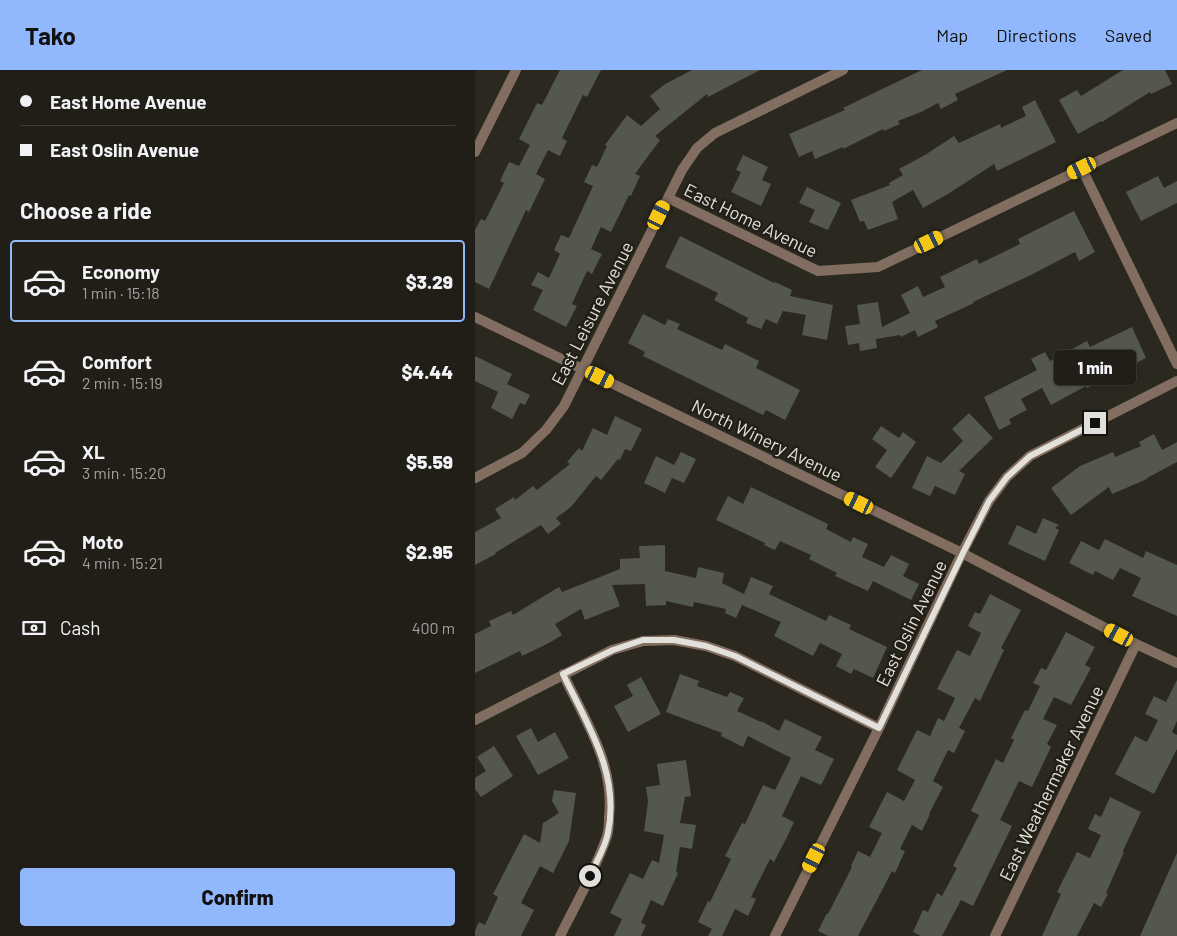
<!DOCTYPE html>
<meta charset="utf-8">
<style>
body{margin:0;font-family:Barlow,sans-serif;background:#282720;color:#f1f3f6;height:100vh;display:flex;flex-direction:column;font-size:19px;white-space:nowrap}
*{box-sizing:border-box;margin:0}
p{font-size:16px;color:#a2a2a1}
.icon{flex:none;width:28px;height:28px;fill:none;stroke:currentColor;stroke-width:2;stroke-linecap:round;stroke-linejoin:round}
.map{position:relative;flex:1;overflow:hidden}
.sheet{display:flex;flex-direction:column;background:#201e17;width:475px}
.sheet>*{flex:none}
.hud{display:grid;align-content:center;height:110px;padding:0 20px;background:#201e17}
.end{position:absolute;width:22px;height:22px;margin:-11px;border:6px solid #e2e0da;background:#111;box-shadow:0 0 0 2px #111}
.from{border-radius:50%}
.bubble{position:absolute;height:35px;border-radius:5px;background:#201e17;box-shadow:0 1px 4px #0004,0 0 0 1px #3d3c36;font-size:16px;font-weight:800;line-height:35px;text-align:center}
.car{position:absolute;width:15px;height:30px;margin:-15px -8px;border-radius:6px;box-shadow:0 0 4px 1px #0007;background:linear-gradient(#f5c518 24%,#345 0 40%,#f5c518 0 76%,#345 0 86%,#f5c518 0)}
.hud b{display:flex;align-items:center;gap:18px;height:48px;font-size:19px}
.hud b+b{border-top:1px solid #3d3c36}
.hud i{width:12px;height:12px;background:#f1f3f6}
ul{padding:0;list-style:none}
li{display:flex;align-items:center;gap:15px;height:82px;margin:0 10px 8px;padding:0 10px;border:2px solid transparent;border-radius:5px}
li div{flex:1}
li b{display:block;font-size:19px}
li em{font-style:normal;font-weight:800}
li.on{border-color:#91b8fd}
li>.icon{width:45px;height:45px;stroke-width:1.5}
h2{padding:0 20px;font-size:22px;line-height:60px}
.pay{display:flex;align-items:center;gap:12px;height:55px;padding:0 20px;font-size:19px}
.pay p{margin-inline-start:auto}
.primary-button{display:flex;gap:10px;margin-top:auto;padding:10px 20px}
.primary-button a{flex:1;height:58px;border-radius:5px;background:#91b8fd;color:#111;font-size:20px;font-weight:800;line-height:58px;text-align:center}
header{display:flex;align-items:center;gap:30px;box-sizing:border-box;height:70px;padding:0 25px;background:#91b8fd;color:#111}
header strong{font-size:24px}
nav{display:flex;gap:28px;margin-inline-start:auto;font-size:18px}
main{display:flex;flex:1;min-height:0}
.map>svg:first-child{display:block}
.building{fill:#53574d}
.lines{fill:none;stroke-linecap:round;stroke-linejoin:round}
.street{stroke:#826e60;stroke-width:10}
.route{stroke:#e2e0da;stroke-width:6}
.labels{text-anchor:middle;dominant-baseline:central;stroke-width:5;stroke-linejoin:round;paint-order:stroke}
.street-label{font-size:18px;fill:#e2e0da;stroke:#221f16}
</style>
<header>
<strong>Tako</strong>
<nav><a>Map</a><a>Directions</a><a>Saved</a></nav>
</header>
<main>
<section class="sheet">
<div class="hud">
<b><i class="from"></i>East Home Avenue</b>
<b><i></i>East Oslin Avenue</b>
</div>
<h2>Choose a ride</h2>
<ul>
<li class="on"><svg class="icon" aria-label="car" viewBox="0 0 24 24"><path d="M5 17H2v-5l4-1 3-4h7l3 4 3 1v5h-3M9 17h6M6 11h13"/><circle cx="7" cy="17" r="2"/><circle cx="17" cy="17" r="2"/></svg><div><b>Economy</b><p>1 min · 15:18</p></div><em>$3.29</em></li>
<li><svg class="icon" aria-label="car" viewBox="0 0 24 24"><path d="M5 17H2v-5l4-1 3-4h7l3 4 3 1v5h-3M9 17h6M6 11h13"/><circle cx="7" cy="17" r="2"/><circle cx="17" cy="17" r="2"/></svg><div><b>Comfort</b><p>2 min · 15:19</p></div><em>$4.44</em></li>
<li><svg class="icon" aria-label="car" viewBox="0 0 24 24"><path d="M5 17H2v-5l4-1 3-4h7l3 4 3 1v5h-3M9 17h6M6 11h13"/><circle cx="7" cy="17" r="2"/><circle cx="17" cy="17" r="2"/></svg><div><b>XL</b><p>3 min · 15:20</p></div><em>$5.59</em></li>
<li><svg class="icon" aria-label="car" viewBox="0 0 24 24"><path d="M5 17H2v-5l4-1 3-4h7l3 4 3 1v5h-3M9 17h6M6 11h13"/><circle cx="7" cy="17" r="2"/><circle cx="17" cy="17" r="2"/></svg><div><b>Moto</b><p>4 min · 15:21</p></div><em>$2.95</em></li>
</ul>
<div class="pay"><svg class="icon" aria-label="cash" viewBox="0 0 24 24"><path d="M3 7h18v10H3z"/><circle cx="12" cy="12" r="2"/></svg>Cash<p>400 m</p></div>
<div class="primary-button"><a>Confirm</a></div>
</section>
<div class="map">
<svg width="702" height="866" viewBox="0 0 702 866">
<rect width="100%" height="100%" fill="#2b281f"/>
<!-- building -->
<path class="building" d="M85,0H126L112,27L108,25L87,68L92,71L85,86L73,80L61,104L70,109L54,142L51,140L14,219L0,212V160L6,149L10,151L29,113L25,111L34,92L44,96L55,75L44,69L62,33L67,35Z
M217,0H285L233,27L232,24L180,66L185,70L160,104L165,106L156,126L154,125L136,162L126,157L116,179L127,184L117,204L112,201L97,234L102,236L91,257L58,240L68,220L56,215L63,202L74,208L85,184L79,180L86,165L94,168L118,116L109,112L117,95L122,97L132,76L130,75L152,45L166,56L185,39L175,26L190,14Z
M447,0H532L480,24L483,30L466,39L463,33L446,42L423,51L425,54L409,61L408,59L368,79V77L340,89L337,81L324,87L314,64L370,40L368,38L405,20Z
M648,0H690L697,14L676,24L675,22L627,52L626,51L603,64L584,30L602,20L606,26Z
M560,30L581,72L522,101L519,94L473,124L448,138L438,120L417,132L423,149L393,160L389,151L385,152L376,130L415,115L414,113L428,105L424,99L450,85L479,66L484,73L525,54L526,58L551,46L547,37Z
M268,85L293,97L287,110L296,114L286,136L256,122L266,102L261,100Z
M683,106L689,118L702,111V133L666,151L651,122Z
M332,117L366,133L353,160L334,152L340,140L324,133Z
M599,141L620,182L604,191L600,182L556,205L498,232L499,233L460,251L463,257L443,267L440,260L426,267L425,265L401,269L402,278L385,281L384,273L373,275L370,256L385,254L382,235L403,232L407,257L435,243L426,225L443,216L448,227L470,217L465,207L502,189L504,194L545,174L543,169Z
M205,166L299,213L300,212L317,220L315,226L358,235L352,270L327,265L331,245L308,241L302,254L291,249L286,259L271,253L273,248L239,230L243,223L190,197Z
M168,244L190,255L193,249L205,254L202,259L247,280L250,274L284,291L281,298L325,320L310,350L291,340L288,345L168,286L170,282L153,273Z
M657,257L671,288L612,318L611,316L576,335L567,318L546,329L552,340L534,349L536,354L524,360L509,327L562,300L556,289L570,282L575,291L612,271L615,277Z
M0,286L37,304L32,314L55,325L50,335L45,333L37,349L16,338L23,322L0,311Z
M494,343L518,368L484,401L490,404L480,425L460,416L455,426L437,418L452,386L466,393L488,371L477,359Z
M140,346L167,359L156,381L150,379L145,390L143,389L126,410L121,406L96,437L81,448L86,454L73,464L66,455L20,483L21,484L0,495V462L26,448L20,439L39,427L40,430L58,416L62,420L95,394L92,392L104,378L107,381L118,358L132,365Z
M406,356L424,368L428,362L441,372L416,408L400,397L412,380L397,369Z
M679,364L687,380L702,372V392L672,408V409L637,424L634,417L596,445L576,418L605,396L638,382L640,387L666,376L664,372Z
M206,382L221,389L209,413L197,408L190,423L169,413L181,386L199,395Z
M276,417L353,454L351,459L376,472L378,467L393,474L387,487L409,497L416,485L434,494L428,506L444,514L436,530L398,511L393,521L360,506L362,503L334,489L336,485L305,471L300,480L289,475L290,473L241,450L253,426L268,434Z
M568,448L584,455L580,458L584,460L570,491L533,474L542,455L561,464Z
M630,469L668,488L671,481L702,495V546L657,526L666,508L645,498L638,510L620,501L618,505L594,493L606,471L624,480Z
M190,475V501L221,508L223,497L249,503L247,513L269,524L276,507L298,516L294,524L351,551L354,545L376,555L374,559L412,577L398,608L379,599L376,604L361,596L367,584L345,573L338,586L299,566L306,552L267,535L261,548L250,543L251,539L219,532L218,537L191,531V535L171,536L170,514L137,515L145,536L110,550L106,539L80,554L87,565L74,573L47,586L45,581L0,603V564L16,556L14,551L36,541L38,545L84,517L87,522L145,499V489L165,488L164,476Z
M515,524L546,540L526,578L529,580L505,631L500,628L484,658L490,661L479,683L473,680L458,711L468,717L454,744H455L447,761L437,755L425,779L430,781L420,803L417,801L383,866H353L343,861L352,843L353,844L377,797L376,796L383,781L395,787L407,763L394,757L412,722L429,731L440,710L422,700L442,660L455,666L463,648L469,651L480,628L462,619L482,580L495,586L506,563L493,556L500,542L505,544Z
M591,562L620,577L610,595L616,598L596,635L579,627L568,649L582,655L572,674L576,677L557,717L544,711L525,750L537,756L498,836L486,830L467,866H446L438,862L448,840L453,842L462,823L467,826L482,798L478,796L504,745L496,741L521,689L528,693L539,670L536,668L550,640L553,641L565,616L558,613L566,598L571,600Z
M205,604L224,611L222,616L252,627L255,622L269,628L262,641L286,652V651L304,661L310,649L347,667L340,680L359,689L346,715L326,706L307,746L319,752L312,767L299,792L295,789L276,827L281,829L273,846L260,839L247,866H233L237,859L223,852L233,831L235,832L256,789L250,786L267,753L270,754L288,715L300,720L316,688L273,666L268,677L246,666L247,663L191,642Z
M166,607L186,644L153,662L139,636L158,626L152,615Z
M702,610V651L697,662L702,665V679L679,724L640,704L660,666L672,672L683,650L670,644L679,626L691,632Z
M56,658L63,672L80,662L94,688L63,705L41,666Z
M19,676L38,706L6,727L0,719V708L11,701L2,687Z
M211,690L216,726L210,727L205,753L221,755L217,779L205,777L201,802L203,803L188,836L176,830L166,853L171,855L166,866H139L147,849L135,843L155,803L168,809L177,790L184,793L189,765L169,761L173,732L171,717L185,715L182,694Z
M79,720L101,723L94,771L78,803L65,796L46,833L59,840L46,866H0V861L4,852L10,855L23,827L18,824L49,764L65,773L68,753L84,743L77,731Z
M635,727L666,742L648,781L649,782L631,823L633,824L626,837L619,833L602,866H567L586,824L582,822L602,782L615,788L626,765L613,759L620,744L626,747Z
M702,783V866H665Z"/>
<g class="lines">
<!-- street -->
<path class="street" d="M0,82L41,0
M607,99L702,294
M193,128L343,201L403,197L702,53
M0,247L487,483L661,574L702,593
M0,408L47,383L71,360L89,336L207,100L222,78L240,63L368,0
M0,650L137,580L168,571L199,570L231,576L260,586L404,658
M85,866C101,834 121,799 132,766C134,760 134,753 134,747C140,694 110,650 88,604
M300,866L404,658L487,483L514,431L532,407L555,386L702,311
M520,866L661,574"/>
</g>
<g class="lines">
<!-- route -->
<path class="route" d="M115,806C121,792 130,778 133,763C145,703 113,656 88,604L138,580L168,570H199L231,576L260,586L404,658L488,483L514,431L532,407L555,386L620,353"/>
</g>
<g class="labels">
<!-- street labels -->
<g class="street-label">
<text transform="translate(276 150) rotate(26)">East Home Avenue</text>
<text transform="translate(117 243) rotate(-63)">East Leisure Avenue</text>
<text transform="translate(292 370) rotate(26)">North Winery Avenue</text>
<text transform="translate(436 553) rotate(-64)">East Oslin Avenue</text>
<text transform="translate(576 713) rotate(-64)">East Weathermaker Avenue</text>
</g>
</g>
</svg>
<i class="end from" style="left:115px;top:806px"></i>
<i class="end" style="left:620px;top:353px"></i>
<div class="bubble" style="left:579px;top:280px;width:82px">1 min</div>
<i class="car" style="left:607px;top:98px;rotate:244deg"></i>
<i class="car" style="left:184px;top:145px;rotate:26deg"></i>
<i class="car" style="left:454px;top:172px;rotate:64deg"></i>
<i class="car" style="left:125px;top:307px;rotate:116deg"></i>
<i class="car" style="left:384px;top:433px;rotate:296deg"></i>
<i class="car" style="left:644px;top:565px;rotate:298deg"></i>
<i class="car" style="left:339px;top:788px;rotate:207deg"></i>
</div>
</main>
